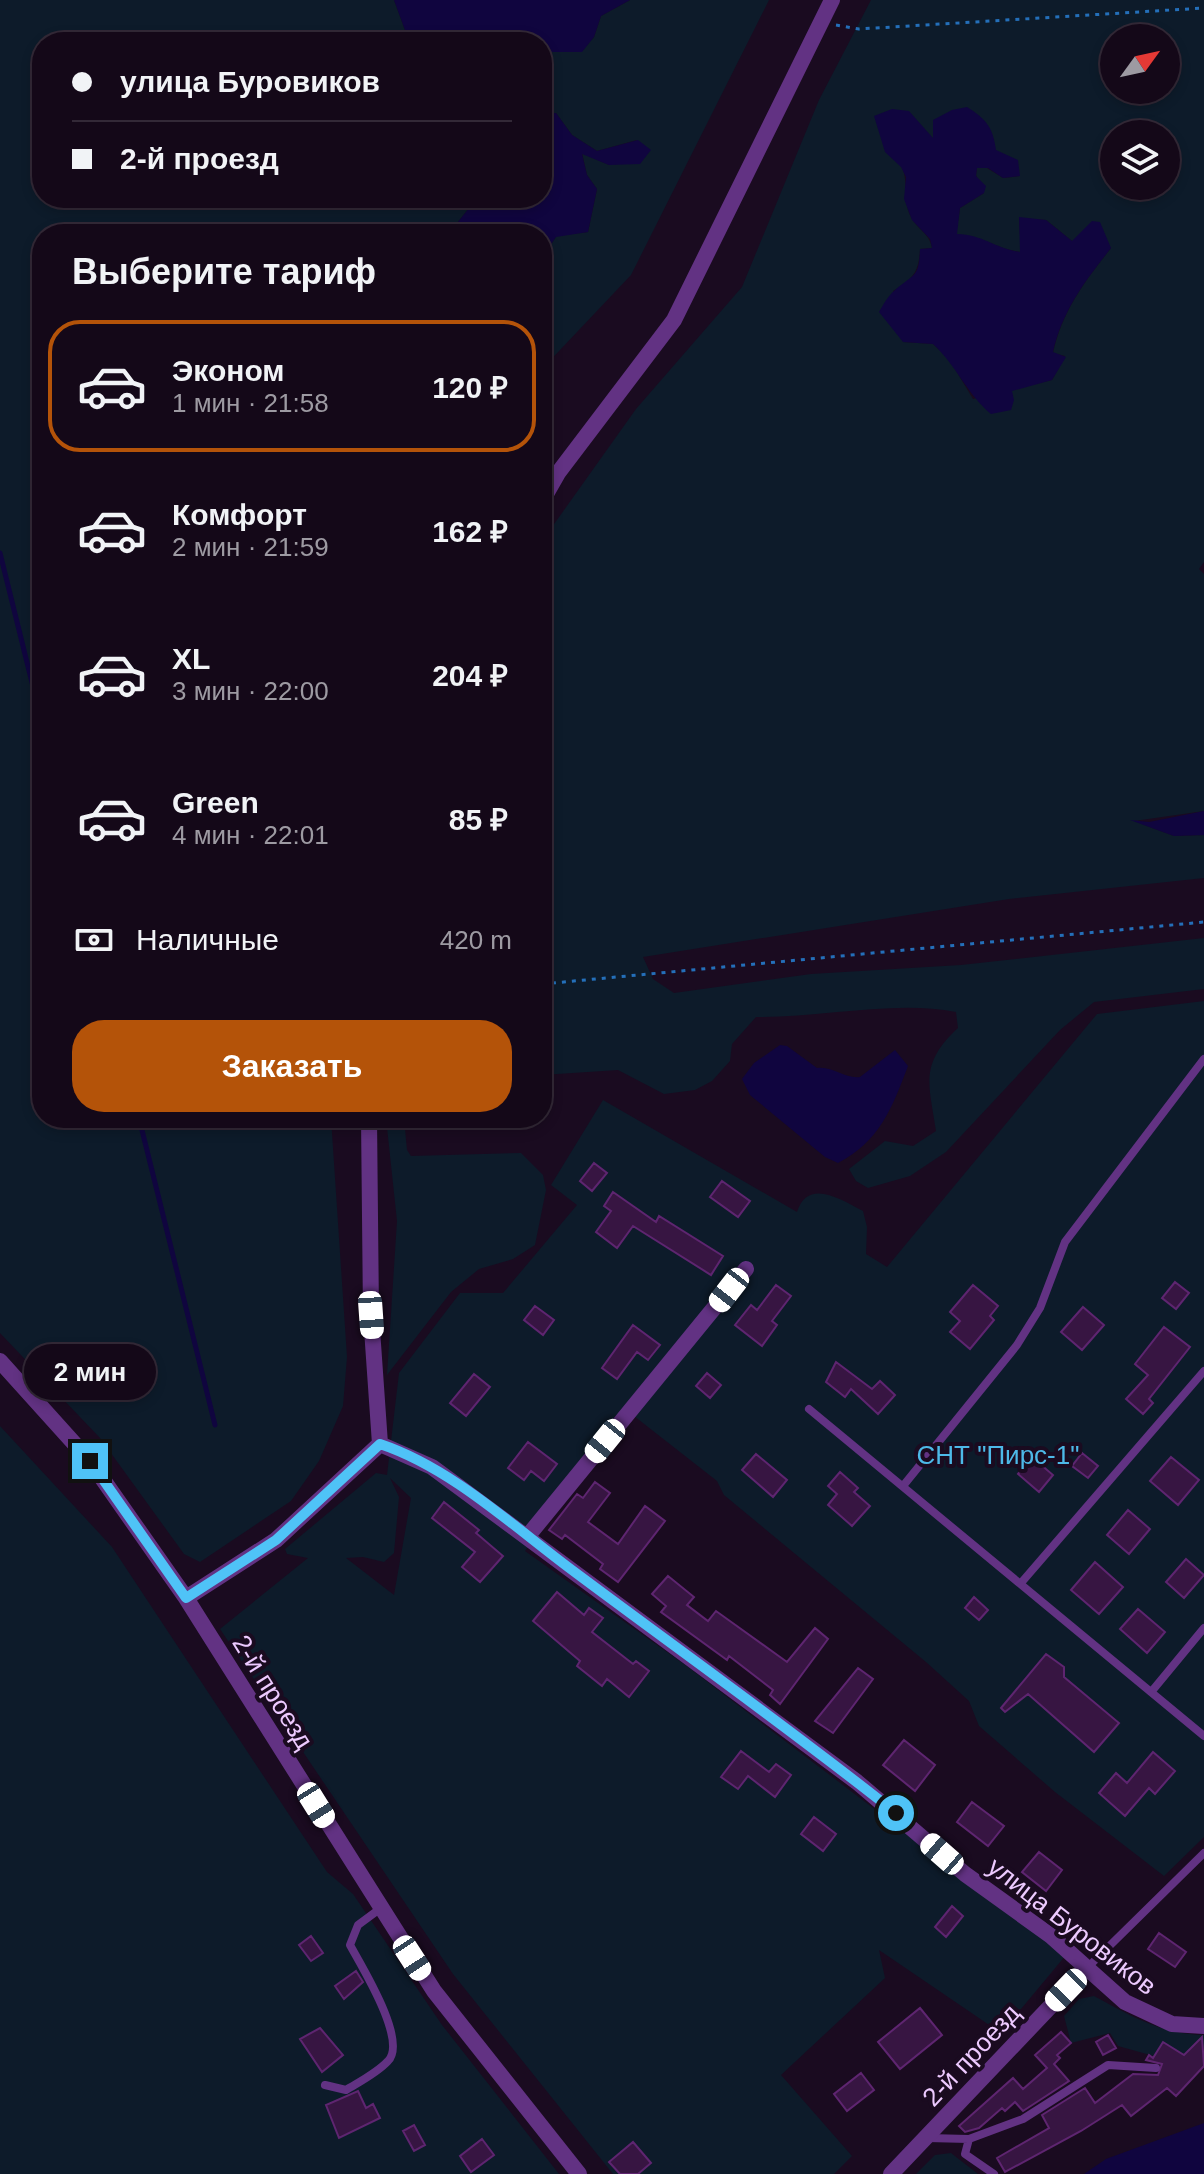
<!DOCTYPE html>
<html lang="ru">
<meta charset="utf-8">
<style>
body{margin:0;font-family:Arial,sans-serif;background:#211625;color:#f1f3f6;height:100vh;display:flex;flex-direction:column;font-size:30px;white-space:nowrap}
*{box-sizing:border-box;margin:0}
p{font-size:26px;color:#9d9aa2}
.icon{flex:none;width:44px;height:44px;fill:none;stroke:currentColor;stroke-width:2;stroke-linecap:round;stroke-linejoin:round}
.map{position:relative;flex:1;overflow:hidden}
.sheet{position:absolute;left:32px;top:224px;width:520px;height:904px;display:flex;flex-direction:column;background:#140818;border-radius:32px;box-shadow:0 4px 12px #0003,0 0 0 2px #332937}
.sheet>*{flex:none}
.banner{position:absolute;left:32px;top:32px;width:520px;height:176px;border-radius:32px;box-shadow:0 4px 12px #0003,0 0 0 2px #332937;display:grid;align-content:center;height:176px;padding:0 40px;background:#140818}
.needle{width:52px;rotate:57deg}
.controls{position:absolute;left:1100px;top:24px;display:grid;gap:16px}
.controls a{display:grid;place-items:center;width:80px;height:80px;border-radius:50%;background:#140818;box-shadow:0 4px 12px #0003,0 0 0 2px #332937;font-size:40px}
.end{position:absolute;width:36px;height:36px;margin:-18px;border:10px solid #4fc3f7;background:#111;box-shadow:0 0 0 4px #111}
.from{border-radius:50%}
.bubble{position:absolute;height:56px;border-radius:28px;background:#140818;box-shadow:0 4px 12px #0003,0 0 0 2px #332937;font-size:26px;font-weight:800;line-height:56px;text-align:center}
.car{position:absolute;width:24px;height:48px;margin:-24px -12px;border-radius:10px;box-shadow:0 0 6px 2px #0007;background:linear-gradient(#fff 24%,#345 0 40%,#fff 0 76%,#345 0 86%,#fff 0)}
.banner b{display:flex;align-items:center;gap:28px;height:76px;font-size:30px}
.banner b+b{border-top:2px solid #332937}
.banner i{width:20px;height:20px;background:#f1f3f6}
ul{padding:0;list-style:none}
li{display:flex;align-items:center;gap:24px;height:132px;margin:0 16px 12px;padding:0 24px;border:4px solid transparent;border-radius:32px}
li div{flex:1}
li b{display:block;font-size:30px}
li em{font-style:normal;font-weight:800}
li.current{border-color:#b45309}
li>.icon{width:72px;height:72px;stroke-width:1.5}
h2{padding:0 40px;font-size:36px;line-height:96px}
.pay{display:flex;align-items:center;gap:20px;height:88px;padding:0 40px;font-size:30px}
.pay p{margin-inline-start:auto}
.primary-button{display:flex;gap:16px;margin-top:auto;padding:16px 40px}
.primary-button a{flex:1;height:92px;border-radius:32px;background:#b45309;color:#fff;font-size:32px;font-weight:800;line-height:92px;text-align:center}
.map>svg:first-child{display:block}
.green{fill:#0d1b2a;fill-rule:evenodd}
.water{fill:#10053f}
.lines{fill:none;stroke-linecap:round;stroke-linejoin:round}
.stream{stroke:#10053f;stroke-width:5}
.building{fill:#371542;stroke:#5e2570;stroke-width:2}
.path{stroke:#246fb9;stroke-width:3;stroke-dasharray:4 6;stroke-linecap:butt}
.lane{stroke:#623283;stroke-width:8}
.street{stroke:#623283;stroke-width:16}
.route{stroke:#4fc3f7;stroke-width:10}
.labels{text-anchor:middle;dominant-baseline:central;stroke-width:8;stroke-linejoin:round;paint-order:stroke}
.park-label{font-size:26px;fill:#4db9e8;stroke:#1a0b20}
.street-label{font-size:26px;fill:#edcaff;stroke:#1a0b20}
</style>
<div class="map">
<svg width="1204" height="2174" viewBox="0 0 1204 2174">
<rect width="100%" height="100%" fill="#1a0b20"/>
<!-- green -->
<path class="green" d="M0,0H394L405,30L436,42H42V198H477L454,227L459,234H42V1118H331L347,1357L343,1406L319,1461L291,1501L200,1562L184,1554L100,1438L0,1333Z
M630,0H769L631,275L542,369C542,329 535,269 556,236L588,232L597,189L587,175L582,153L609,165L637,140L597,151L572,135L556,113L542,114V51H582L594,37L601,16Z
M871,0H1204V562L1199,569L1204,574V811L1134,821L1174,836L1204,835V878L1009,899L643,957L653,979L674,993L811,974L961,965L1204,938V989L1094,1002L1060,1030L946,1152L910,1176L868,1188L856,1181L849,1169L885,1141L913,1146L936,1131C929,1084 919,1064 958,1028L956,1012C894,1000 821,1018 756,1017L732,1044L730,1061L712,1081L695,1090L664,1094L618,1070L542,1075V541L636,409L742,287L819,100ZM1114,38H1166V90H1114ZM1114,134H1166V186H1114ZM933,139L1019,176L1003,178L987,168H977L976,175L984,193L960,208L956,235C982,235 996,249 1021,252L1019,218L1046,220L1072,241L1111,248C1085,281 1062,311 1053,353L1065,356L1052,380L973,399L949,359L933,344L903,342L893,291C913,279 919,272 920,249L932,248C930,234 917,229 911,217C902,199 909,184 902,167Z
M1204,1001V1837L1164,1876L1055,1792L979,1726L969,1701L926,1662L724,1495L717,1481L634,1416L525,1551L688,1667L1066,1955L1001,2033L879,1950L885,1978L781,2075L852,2156L834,2174H613L453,1974L220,1629L308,1558L287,1554L285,1549L376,1473L387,1475L399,1373L460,1293H503L577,1205L551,1185L603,1100L797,1212C808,1178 840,1199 863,1211L867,1227L866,1254L887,1267L1097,1014ZM390,1478L411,1498L394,1595L346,1558L363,1557L384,1562L394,1553L399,1497Z
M386,1118H404L407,1150L411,1156L521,1153L543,1175L546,1190L535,1245L513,1259L479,1269L451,1292L387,1375L397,1221Z
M0,1426L112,1547L327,1872L353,1894L442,2025L559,2174H0Z
M1094,1996C1131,2016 1161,2034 1204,2035V2047L1186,2065L1118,2046L1110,2033L1071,2043L1064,2016L1079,1999Z
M951,2153L978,2174H916L935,2155Z"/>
<!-- water -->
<path class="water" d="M394,0H630L601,16L594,37L582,52H546L542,51V42H436L405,30Z
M967,107C986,119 993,127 996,150L1018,160L1020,176L1003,178L988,168H977L976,176L986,186L984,193L960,208L957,234C984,235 994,248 1020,252L1019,217L1046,220L1072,241L1092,221L1100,222L1111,248C1085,281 1062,311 1053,352L1066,357L1052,380L1012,391L1014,400L1011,410L991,414C967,394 956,365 933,344L903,342L879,312C883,305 888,296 894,291C914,273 919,279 920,249L932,248L930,239L912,220L904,199L906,177L901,167L885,152L874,116L892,109L909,111L933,138V120L952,110Z
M556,113L572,135L597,151L638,140L651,150L640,164L609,165L582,154L587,175L597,189L588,232L556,237L547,250L542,287V234H459L454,227L477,198H542V114Z
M1204,811V835L1174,836L1130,820L1149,822Z
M780,1045L787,1046L817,1068C833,1066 845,1079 860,1077L895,1050L908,1066C892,1108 880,1141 838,1163L825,1157L750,1095L742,1079L754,1063Z
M1204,2123V2174H1084L1106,2159Z"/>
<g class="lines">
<!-- stream -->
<path class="stream" d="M0,553L42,723
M139,1118L215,1425"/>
</g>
<!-- building -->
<path class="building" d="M594,1163L607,1173L592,1191L580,1181Z
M722,1181L750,1201L738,1217L710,1197Z
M613,1192L656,1222L659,1216L723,1256L711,1275L633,1226L617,1248L596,1232L611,1211L604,1206Z
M1175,1282L1189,1293L1176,1309L1162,1298Z
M776,1285L791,1296L772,1321L777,1325L762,1346L735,1325L751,1305L757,1310Z
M973,1285L998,1306L990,1316L994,1320L970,1349L950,1332L960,1321L950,1312Z
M535,1306L554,1320L543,1335L524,1320Z
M1083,1307L1104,1325L1082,1350L1061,1332Z
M633,1325L660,1345L648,1360L637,1352L617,1379L602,1368Z
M1164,1327L1190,1347L1149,1399L1153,1403L1143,1414L1126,1399L1148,1375L1135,1364Z
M836,1362L872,1389L880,1381L895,1395L878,1414L851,1389L845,1397L826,1382Z
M707,1373L721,1385L710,1398L696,1386Z
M474,1374L490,1387L466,1416L450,1403Z
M528,1442L557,1464L544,1481L531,1471L524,1480L508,1468Z
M1082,1453L1098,1466L1088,1478L1072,1466Z
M756,1454L787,1480L773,1497L742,1470Z
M1032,1457L1053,1475L1039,1492L1018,1474Z
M1171,1457L1199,1480L1178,1505L1150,1481Z
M840,1472L858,1488L854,1492L870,1506L852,1526L828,1505L837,1494L828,1486Z
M595,1482L610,1493L588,1522L618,1544L645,1506L665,1521L618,1582L600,1569L603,1564L565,1535L562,1539L549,1530L577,1494L583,1498Z
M444,1502L479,1530L476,1533L503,1556L480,1582L462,1567L475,1552L432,1518Z
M1128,1510L1150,1529L1129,1554L1107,1535Z
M1186,1559L1204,1575L1184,1598L1166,1582Z
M1095,1562L1123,1587L1099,1614L1071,1590Z
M668,1576L694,1597L687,1605L708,1621L716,1611L787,1662L815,1628L828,1639L780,1704L770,1695L773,1690L729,1656L727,1660L661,1612L666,1606L652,1594Z
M557,1592L584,1615L589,1608L603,1618L592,1632L633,1664L636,1661L649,1671L629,1697L607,1679L602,1686L577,1666L580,1661L533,1621Z
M974,1597L988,1610L979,1620L965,1608Z
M1138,1609L1165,1632L1147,1653L1120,1629Z
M1046,1654L1064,1667V1677L1119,1723L1094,1752L1028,1694L1005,1712L1001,1708Z
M858,1668L873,1679L833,1733L815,1721Z
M904,1740L935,1765L915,1791L883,1765Z
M741,1751L769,1772L776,1764L791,1775L775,1797L748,1776L738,1789L721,1777Z
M1153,1752L1175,1771L1155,1794L1149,1788L1125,1816L1099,1793L1116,1773L1127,1783Z
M972,1802L1004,1826L988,1846L957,1822Z
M814,1817L836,1834L823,1851L801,1834Z
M1039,1852L1062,1870L1046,1891L1022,1872Z
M952,1906L963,1916L946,1937L935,1927Z
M1159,1933L1186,1952L1175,1967L1148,1949Z
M311,1936L323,1953L311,1961L299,1945Z
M356,1971L363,1982L344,1999L335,1986Z
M920,2008L942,2035L900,2069L878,2042Z
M320,2028L343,2055L322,2072L300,2039Z
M1061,2032L1071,2043L1057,2055L1060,2058L1054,2064L1069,2081L1023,2111L1015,2102L1005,2111L1002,2108L979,2128L965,2132L959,2126L1013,2078L1023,2089L1047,2068L1035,2055Z
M1108,2035L1116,2048L1103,2055L1096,2042Z
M1202,2037L1204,2066L1176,2096L1167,2088L1131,2116L1122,2105L1081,2131L1005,2172L997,2158L1049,2128L1042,2115L1085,2088L1095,2103L1133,2074L1158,2075L1162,2064L1146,2060L1149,2055L1153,2058L1163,2042L1184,2055Z
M861,2073L874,2090L847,2111L834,2094Z
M358,2091L366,2108L373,2104L380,2118L339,2138L326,2105Z
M414,2125L425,2145L414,2151L403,2131Z
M482,2139L494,2155L471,2172L460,2156Z
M633,2142L651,2163L638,2174H620L609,2162Z"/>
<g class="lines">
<!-- path -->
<path class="path" d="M836,25L859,29L1204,8
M542,984L1204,922"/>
<!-- lane -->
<path class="lane" d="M809,1409L1204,1736
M903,1486L1017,1345L1040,1308L1065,1242L1204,1059
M1021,1583L1204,1371
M1152,1691L1204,1628
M1086,1969L1204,1853
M325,2085L346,2090C359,2082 377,2073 388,2061C408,2041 362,1967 350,1945L358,1925L381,1908
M927,2138L969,2139L1023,2119L1108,2065L1156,2068
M969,2139L965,2154L994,2174"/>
<!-- street -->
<path class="street" d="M542,501L558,473L674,320L832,0
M369,1118L371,1315L380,1444
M0,1361L90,1461L186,1598L434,1991L579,2174
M380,1444L432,1467L857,1782L965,1874L1051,1936L1125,2002L1172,2024L1204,2026
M527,1537L746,1269
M186,1598L276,1540L380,1444
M891,2174L1086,1969"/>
</g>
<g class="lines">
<!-- route -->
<path class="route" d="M90,1461L186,1598L276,1540L380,1444C452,1468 515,1528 576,1573C683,1653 792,1730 896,1813"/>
</g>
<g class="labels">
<!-- park labels -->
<g class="park-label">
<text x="998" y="1455">СНТ "Пирс-1"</text>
</g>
<!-- street labels -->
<g class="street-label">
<text transform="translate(273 1692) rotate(58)">2-й проезд</text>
<text transform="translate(1072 1926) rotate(38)">улица Буровиков</text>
<text transform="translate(971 2055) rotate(-47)">2-й проезд</text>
</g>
</g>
</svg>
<div class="controls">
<a><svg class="needle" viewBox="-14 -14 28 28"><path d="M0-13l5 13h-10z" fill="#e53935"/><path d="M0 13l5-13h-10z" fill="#9d9aa2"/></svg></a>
<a><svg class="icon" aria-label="layers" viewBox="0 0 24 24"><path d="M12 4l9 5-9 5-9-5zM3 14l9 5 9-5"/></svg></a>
</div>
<i class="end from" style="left:896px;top:1813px"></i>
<i class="end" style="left:90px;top:1461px"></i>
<div class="bubble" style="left:24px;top:1344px;width:132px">2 мин</div>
<i class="car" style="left:729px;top:1290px;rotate:218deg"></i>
<i class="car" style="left:371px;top:1315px;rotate:176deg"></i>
<i class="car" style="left:605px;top:1441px;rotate:219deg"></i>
<i class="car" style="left:316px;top:1805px;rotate:148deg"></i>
<i class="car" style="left:942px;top:1854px;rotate:311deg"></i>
<i class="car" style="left:412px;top:1958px;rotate:147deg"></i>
<i class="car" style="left:1066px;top:1990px;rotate:224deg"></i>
<div class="banner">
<b><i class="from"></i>улица Буровиков</b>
<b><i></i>2-й проезд</b>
</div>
<section class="sheet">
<h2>Выберите тариф</h2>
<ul>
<li class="current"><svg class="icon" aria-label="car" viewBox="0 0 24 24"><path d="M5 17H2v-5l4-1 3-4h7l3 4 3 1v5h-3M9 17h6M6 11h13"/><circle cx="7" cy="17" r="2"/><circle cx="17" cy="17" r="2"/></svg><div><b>Эконом</b><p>1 мин · 21:58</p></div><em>120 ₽</em></li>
<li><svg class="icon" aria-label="car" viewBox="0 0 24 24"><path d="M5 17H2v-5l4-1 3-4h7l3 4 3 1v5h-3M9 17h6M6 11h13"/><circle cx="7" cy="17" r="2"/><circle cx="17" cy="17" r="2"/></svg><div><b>Комфорт</b><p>2 мин · 21:59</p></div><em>162 ₽</em></li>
<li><svg class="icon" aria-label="car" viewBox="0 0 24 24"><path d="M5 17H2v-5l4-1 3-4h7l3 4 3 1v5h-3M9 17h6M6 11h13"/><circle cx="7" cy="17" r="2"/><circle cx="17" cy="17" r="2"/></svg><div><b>XL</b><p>3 мин · 22:00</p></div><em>204 ₽</em></li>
<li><svg class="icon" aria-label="car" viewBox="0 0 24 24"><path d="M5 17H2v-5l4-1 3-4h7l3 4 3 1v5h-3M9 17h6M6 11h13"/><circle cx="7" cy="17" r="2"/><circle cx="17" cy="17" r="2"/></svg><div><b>Green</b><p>4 мин · 22:01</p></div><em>85 ₽</em></li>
</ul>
<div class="pay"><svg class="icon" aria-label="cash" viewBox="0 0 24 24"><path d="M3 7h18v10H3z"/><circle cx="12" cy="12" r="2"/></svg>Наличные<p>420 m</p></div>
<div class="primary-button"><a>Заказать</a></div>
</section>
</div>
